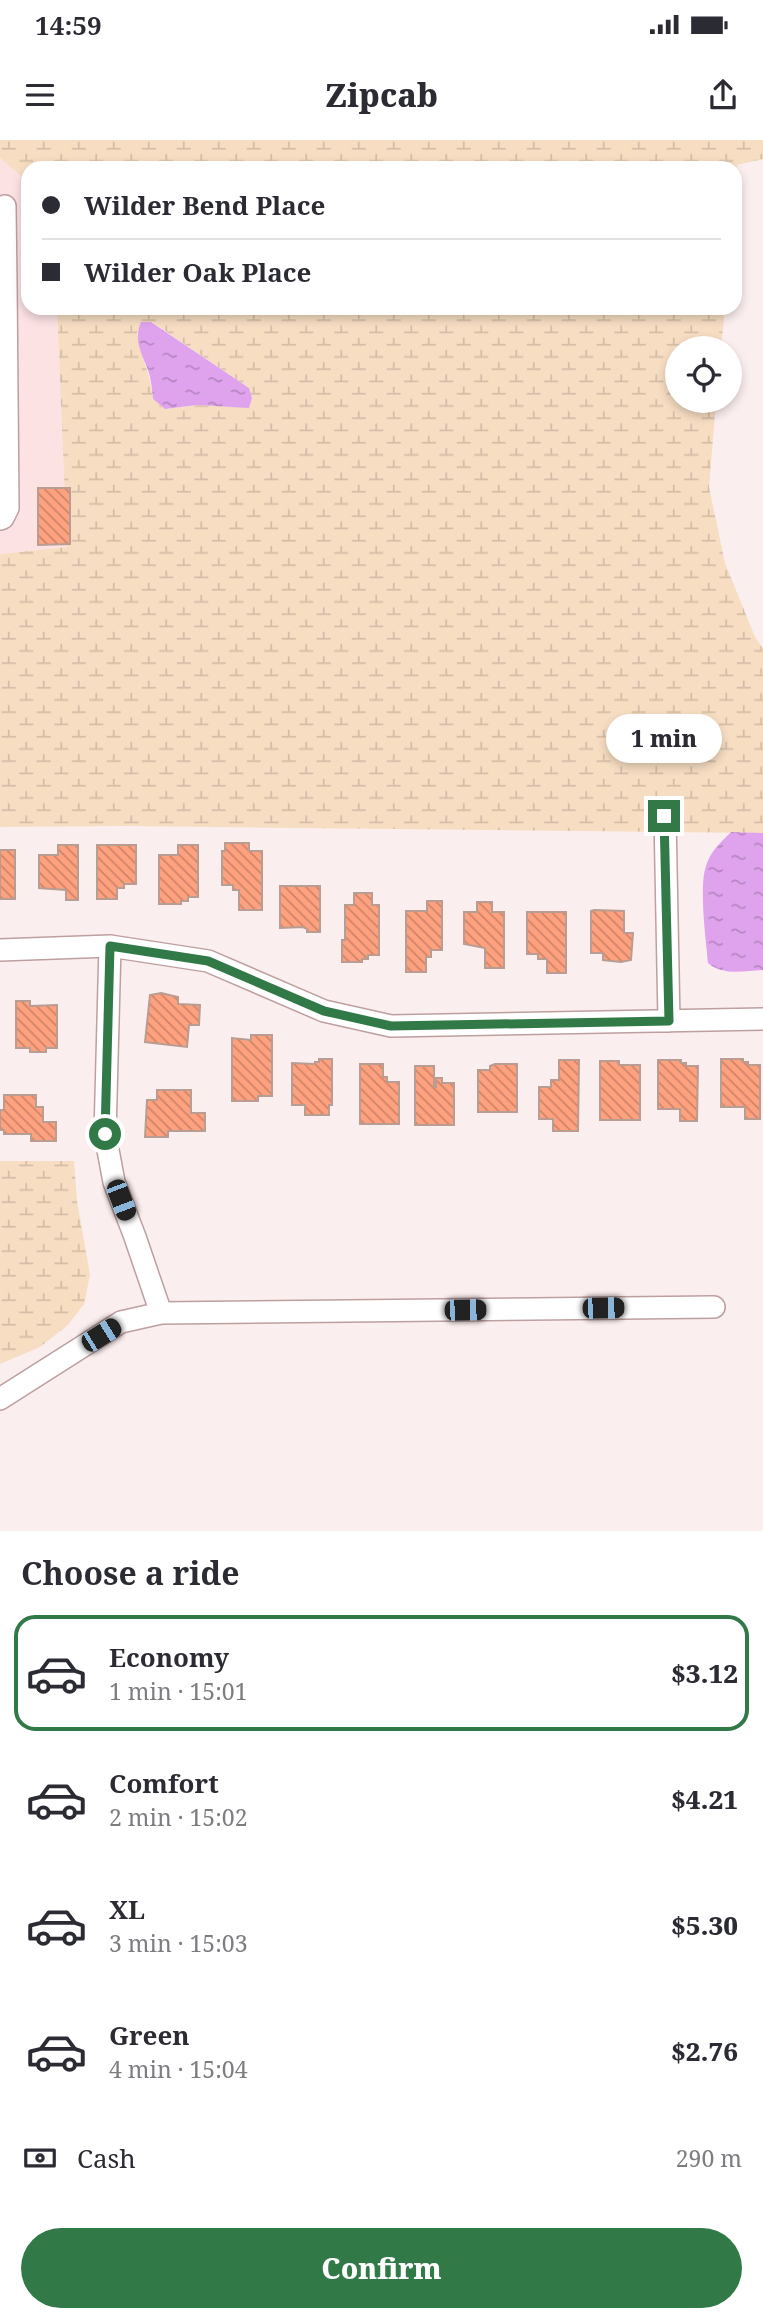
<!DOCTYPE html>
<meta charset="utf-8">
<style>
body{margin:0;font-family:"Noto Serif",serif;background:#f2f2f3;color:#2b2b33;height:100vh;display:flex;flex-direction:column;font-size:26px;white-space:nowrap}
*{box-sizing:border-box;margin:0}
p{font-size:23px;color:#7c7c81}
.icon{flex:none;width:38px;height:38px;fill:none;stroke:currentColor;stroke-width:2;stroke-linecap:round;stroke-linejoin:round}
.map{position:relative;height:1391px;overflow:hidden}
.sheet{display:flex;flex-direction:column;background:#fff;flex:1}
.sheet>*{flex:none}
.hud{position:absolute;left:21px;top:21px;width:721px;height:154px;border-radius:21px;box-shadow:0 4px 10px #0003;display:grid;align-content:center;height:154px;padding:0 21px;background:#fff}
.tools{position:absolute;left:665px;top:196px;display:grid;gap:14px}
.tools a{display:grid;place-items:center;width:77px;height:77px;border-radius:50%;background:#fff;box-shadow:0 4px 10px #0003;font-size:35px}
.end{position:absolute;width:32px;height:32px;margin:-16px;border:9px solid #317a47;background:#fff;box-shadow:0 0 0 4px #fff}
.from{border-radius:50%}
.bubble{position:absolute;height:49px;border-radius:24px;background:#fff;box-shadow:0 4px 10px #0003;font-size:23px;font-weight:800;line-height:49px;text-align:center}
.car{position:absolute;width:21px;height:42px;margin:-21px -10px;border-radius:9px;box-shadow:0 0 5px 2px #0007;background:linear-gradient(#222 24%,#8ab4d8 0 40%,#222 0 76%,#8ab4d8 0 86%,#222 0)}
.hud b{display:flex;align-items:center;gap:24px;height:66px;font-size:26px}
.hud b+b{border-top:2px solid #e1e1e2}
.hud i{width:18px;height:18px;background:#2b2b33}
ul{padding:0;list-style:none}
li{display:flex;align-items:center;gap:21px;height:116px;margin:0 14px 10px;padding:0 7px;border:4px solid transparent;border-radius:21px}
li div{flex:1}
li b{display:block;font-size:26px}
li em{font-style:normal;font-weight:800}
li.selected{border-color:#317a47}
li>.icon{width:63px;height:63px;stroke-width:1.5}
h2{padding:0 21px;font-size:32px;line-height:84px}
.pay{display:flex;align-items:center;gap:18px;height:77px;padding:0 21px;font-size:26px}
.pay p{margin-inline-start:auto}
.action{display:flex;gap:14px;margin-top:auto;padding:14px 21px}
.action a{flex:1;height:80px;border-radius:42px;background:#317a47;color:#fff;font-size:28px;font-weight:800;line-height:80px;text-align:center}
.status{display:flex;justify-content:space-between;align-items:center;height:49px;padding:0 35px;background:#fff;direction:ltr}
.status svg{height:19px;fill:currentColor}
header{display:flex;justify-content:space-between;align-items:center;height:91px;padding:0 21px;background:#fff;font-size:32px;font-weight:800}
.map>svg:first-child{display:block}
.built{fill:#fce2e3}
.wetland{fill:url(#wetland-marsh);fill-rule:evenodd}
.water{fill:url(#water-ripples)}
.building{fill:url(#building-back-hatch);stroke:#b99c92;stroke-width:2}
.lines{fill:none;stroke-linecap:round;stroke-linejoin:round}
.minor-casing{stroke:#be9fa0;stroke-width:24}
.minor{stroke:#fff;stroke-width:21}
.route{stroke:#317a47;stroke-width:9}
</style>
<div class="status"><b>14:59</b><svg viewBox="0 0 49 12"><path d="M0 12V9h3v3zM5 12V6h3v6zM10 12V3h3v9zM15 12V0h3v12zM26 1h20v11H26zM47 4h2v5h-2z"/></svg></div>
<header><svg class="icon" aria-label="menu" viewBox="0 0 24 24"><path d="M4 6h16M4 12h16M4 18h16"/></svg>Zipcab<svg class="icon" aria-label="share" viewBox="0 0 24 24"><path d="M12 15V3M7 8l5-5 5 5M5 13v7h14v-7"/></svg></header>
<div class="map">
<svg width="763" height="1391" viewBox="0 0 763 1391">
<defs>
<pattern id="wetland-marsh" width="20" height="14" patternUnits="userSpaceOnUse" patternTransform="scale(1.75)"><rect width="20" height="14" fill="#f7ddc2"/><path d="M1 5h8M5 5V1M11 12h8M15 12V8" fill="none" stroke="#d5bea7"/></pattern>
<pattern id="water-ripples" width="26" height="14" patternUnits="userSpaceOnUse" patternTransform="scale(1.75)"><rect width="26" height="14" fill="#dfa3ee"/><path d="M2 4q2-2 4 0t4 0M15 11q2-2 4 0t4 0" fill="none" stroke="#b685c1"/></pattern>
<pattern id="building-back-hatch" width="6" height="6" patternUnits="userSpaceOnUse" patternTransform="scale(1.75)"><rect width="6" height="6" fill="#fea17e"/><path d="M-1 5l2 2M0 0l6 6M5-1l2 2" fill="none" stroke="#cf8468"/></pattern>
</defs>
<rect width="100%" height="100%" fill="#fbeeee"/>
<!-- built -->
<path class="built" d="M0,18L28,42V168H57L67,407L0,414Z"/>
<!-- wetland -->
<path class="wetland" d="M0,0H763V19L737,25L735,50V28H28V42L0,18Z
M57,168H725L721,208H677V261H716L709,347L725,423L755,497L763,509V693L125,686L0,687V414L67,407ZM152,182L249,248L252,258L249,267L197,265L165,269L153,259C151,235 140,215 137,192Z
M0,1021H74L77,1061L90,1135L84,1164L68,1185L40,1207L0,1224Z"/>
<!-- water -->
<path class="water" d="M141,182H151L249,248L252,258L249,268L197,265L165,269L153,259C152,248 151,236 146,225C140,210 134,198 141,182Z
M731,692L763,693V830C744,831 723,836 708,823C706,799 698,744 707,723C712,710 721,702 731,692Z"/>
<!-- building -->
<path class="building" d="M38,348H70V404L38,405Z
M225,703H249V711H262V770H239V750H233V745H222V711H225Z
M58,705H78V760H66V750L39,748V715H58Z
M97,705H136V744H124V748H117V759H97Z
M178,705H198V757H188V761H181V764H159V715H178Z
M0,710H15V759H0Z
M280,746H320V792H307V789L303,787L280,788Z
M354,753H372V765H379V815H368V819H362V822H342V800H345V765H354Z
M427,761H442V810H431V817H426V832H406V771H427Z
M477,762H492V772H504V828H485V808L464,804V772H477Z
M594,770L624,771V793H633L631,820L621,822L603,820V813H591V771Z
M527,772H566V833H547V819H538V814H527Z
M161,853L178,857V864L200,865L199,885H189L187,907L145,902L150,855Z
M16,861H30V866L57,865V908H46V912H30V908H16Z
M251,895H272V956H258V961H232V898L251,900Z
M319,919H332V965H329V975H305V965H292V923L315,924V922H319Z
M721,919H743V922H748V925H760V979H745V967H721Z
M559,920H579L578,991H553V979H539V947H551V940H559Z
M658,920H681V923H686V926H698L697,981H680V969H658Z
M600,921H619V925H640V980H600Z
M360,924H383V937H387V942H399V984H360Z
M495,924H517V972H478V930H490V926Z
M415,926H434V947H436V938H442V943H454V985H415Z
M157,950H191V973H205V991H168V997H145L147,960H157Z
M4,955H36V967H43V982H56V1001H31V994H4V990H0V970H4Z"/>
<g class="lines">
<defs>
<path id="minor" d="M5,66L6,141
M0,141H6L8,368L3,378L0,379
M665,676L669,881
M110,806L105,994L114,1042L135,1097L161,1173
M0,810L110,806L208,821L324,871L391,886L763,879
M0,1259L121,1182L161,1173L714,1167"/>
</defs>
<!-- minor casing -->
<use href="#minor" class="minor-casing"/>
<!-- minor -->
<use href="#minor" class="minor"/>
</g>
<g class="lines">
<!-- route -->
<path class="route" d="M105,994L110,806L208,821L324,871L391,886L669,881L664,676"/>
</g>
</svg>
<div class="tools">
<a><svg class="icon" aria-label="locate" viewBox="0 0 24 24"><circle cx="12" cy="12" r="6"/><path d="M12 2v4M12 18v4M2 12h4M18 12h4"/></svg></a>
</div>
<i class="end from" style="left:105px;top:994px"></i>
<i class="end" style="left:664px;top:676px"></i>
<div class="bubble" style="left:606px;top:574px;width:116px">1 min</div>
<i class="car" style="left:121px;top:1060px;rotate:159deg"></i>
<i class="car" style="left:603px;top:1168px;rotate:89deg"></i>
<i class="car" style="left:465px;top:1170px;rotate:89deg"></i>
<i class="car" style="left:101px;top:1195px;rotate:58deg"></i>
<div class="hud">
<b><i class="from"></i>Wilder Bend Place</b>
<b><i></i>Wilder Oak Place</b>
</div>
</div>
<section class="sheet">
<h2>Choose a ride</h2>
<ul>
<li class="selected"><svg class="icon" aria-label="car" viewBox="0 0 24 24"><path d="M5 17H2v-5l4-1 3-4h7l3 4 3 1v5h-3M9 17h6M6 11h13"/><circle cx="7" cy="17" r="2"/><circle cx="17" cy="17" r="2"/></svg><div><b>Economy</b><p>1 min · 15:01</p></div><em>$3.12</em></li>
<li><svg class="icon" aria-label="car" viewBox="0 0 24 24"><path d="M5 17H2v-5l4-1 3-4h7l3 4 3 1v5h-3M9 17h6M6 11h13"/><circle cx="7" cy="17" r="2"/><circle cx="17" cy="17" r="2"/></svg><div><b>Comfort</b><p>2 min · 15:02</p></div><em>$4.21</em></li>
<li><svg class="icon" aria-label="car" viewBox="0 0 24 24"><path d="M5 17H2v-5l4-1 3-4h7l3 4 3 1v5h-3M9 17h6M6 11h13"/><circle cx="7" cy="17" r="2"/><circle cx="17" cy="17" r="2"/></svg><div><b>XL</b><p>3 min · 15:03</p></div><em>$5.30</em></li>
<li><svg class="icon" aria-label="car" viewBox="0 0 24 24"><path d="M5 17H2v-5l4-1 3-4h7l3 4 3 1v5h-3M9 17h6M6 11h13"/><circle cx="7" cy="17" r="2"/><circle cx="17" cy="17" r="2"/></svg><div><b>Green</b><p>4 min · 15:04</p></div><em>$2.76</em></li>
</ul>
<div class="pay"><svg class="icon" aria-label="cash" viewBox="0 0 24 24"><path d="M3 7h18v10H3z"/><circle cx="12" cy="12" r="2"/></svg>Cash<p>290 m</p></div>
<div class="action"><a>Confirm</a></div>
</section>
